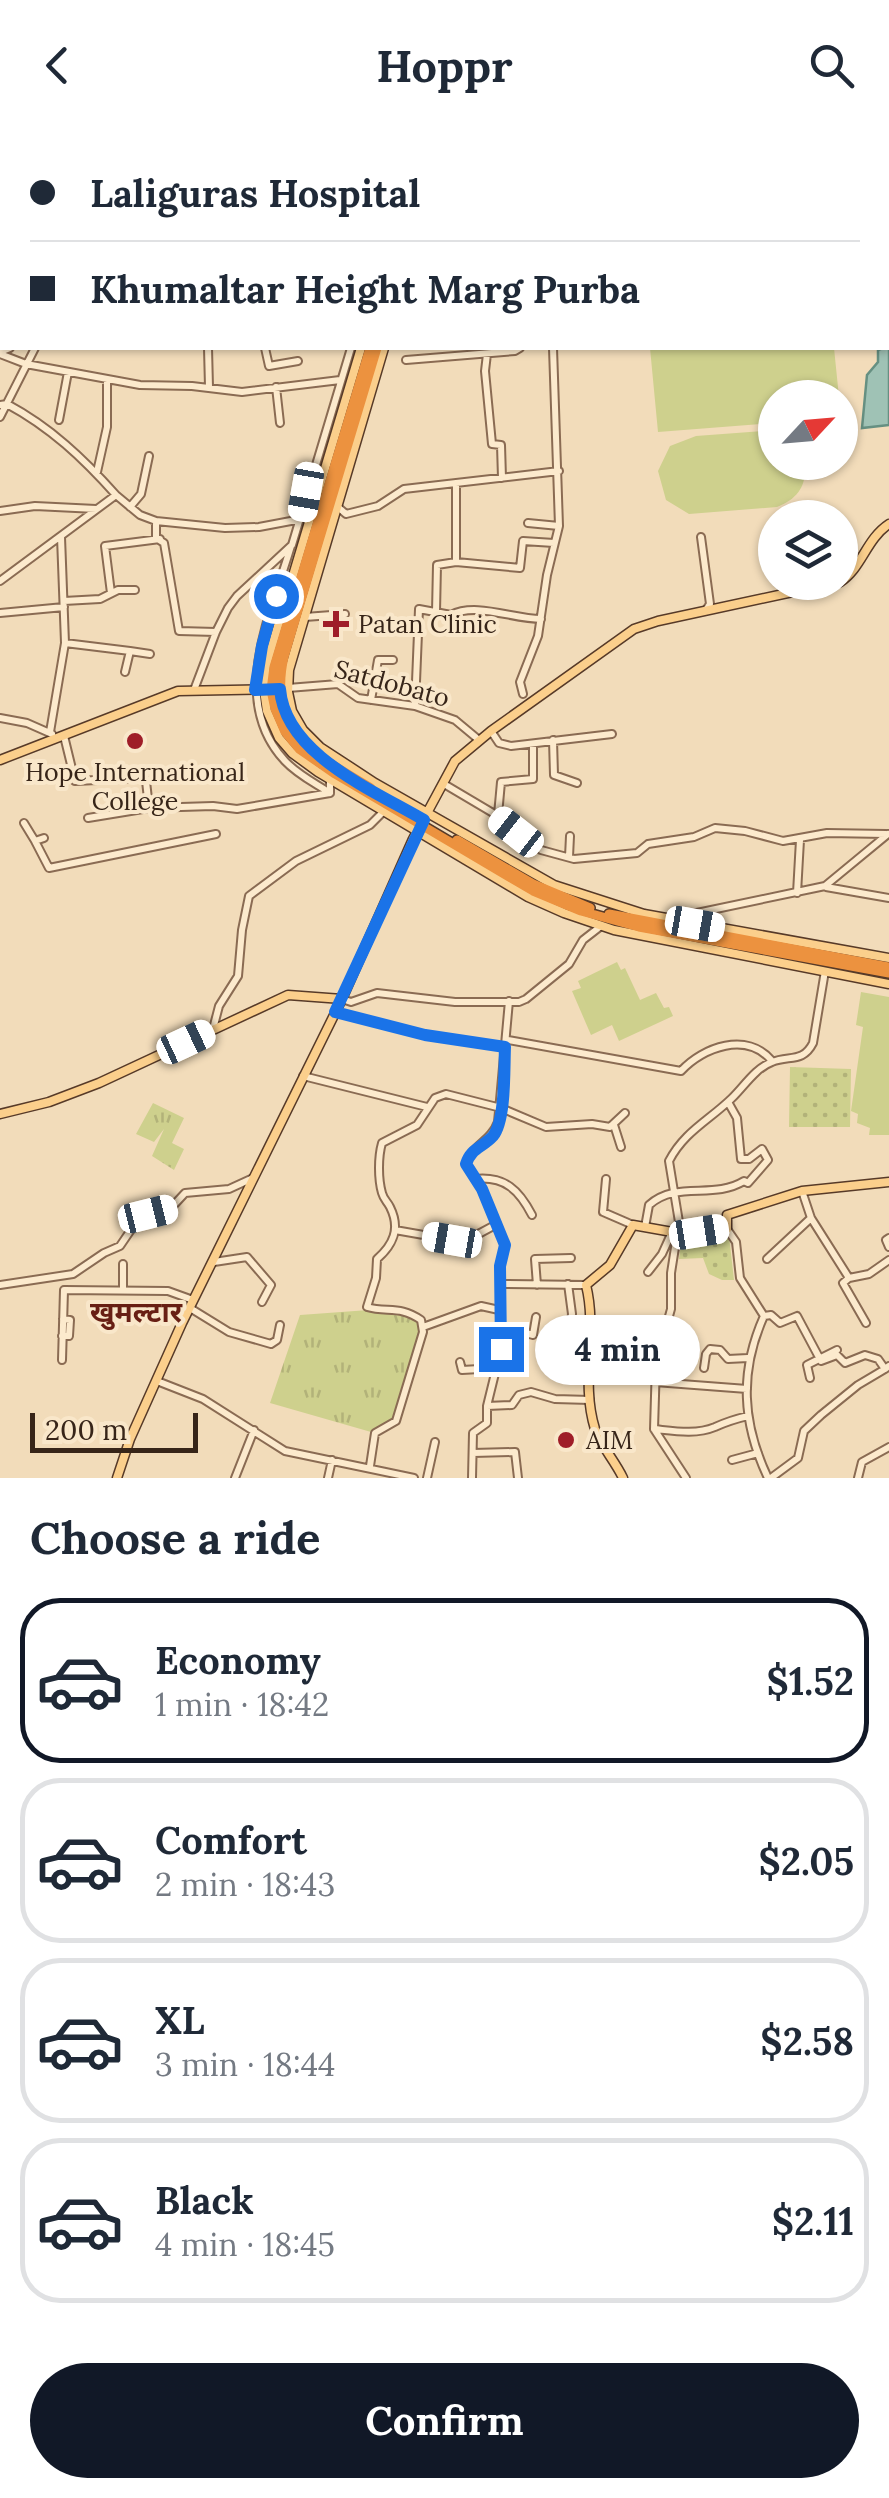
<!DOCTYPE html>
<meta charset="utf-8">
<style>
body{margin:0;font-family:Lora,"Noto Sans Devanagari",serif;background:#f6f6f7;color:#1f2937;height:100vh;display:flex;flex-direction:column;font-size:38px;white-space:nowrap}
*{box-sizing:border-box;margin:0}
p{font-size:32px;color:#747a83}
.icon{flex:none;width:55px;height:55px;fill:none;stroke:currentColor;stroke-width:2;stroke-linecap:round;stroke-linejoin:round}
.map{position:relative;height:1348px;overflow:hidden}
.panel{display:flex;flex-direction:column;background:#fff;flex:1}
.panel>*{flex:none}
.banner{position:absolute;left:0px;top:0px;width:890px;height:220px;box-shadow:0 2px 8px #0004;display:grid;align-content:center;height:220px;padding:0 30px;background:#fff}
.needle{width:65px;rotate:64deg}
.tools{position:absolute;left:758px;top:250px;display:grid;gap:20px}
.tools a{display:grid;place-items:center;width:100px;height:100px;border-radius:50%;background:#fff;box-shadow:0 2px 8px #0004;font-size:50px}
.scale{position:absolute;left:30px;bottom:25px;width:168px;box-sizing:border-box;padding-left:10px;border:5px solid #372519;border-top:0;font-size:28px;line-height:35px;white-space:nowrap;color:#372519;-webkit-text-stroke:8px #f9e7ca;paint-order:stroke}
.end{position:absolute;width:45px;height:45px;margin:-22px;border:12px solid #1a73e8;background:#fff;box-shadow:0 0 0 5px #fff}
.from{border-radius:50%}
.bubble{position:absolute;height:70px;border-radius:35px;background:#fff;box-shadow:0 2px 8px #0004;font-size:32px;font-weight:700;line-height:70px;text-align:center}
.car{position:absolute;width:30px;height:60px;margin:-30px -15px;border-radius:12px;box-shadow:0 0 8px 2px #0007;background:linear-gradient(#fff 24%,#345 0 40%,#fff 0 76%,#345 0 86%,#fff 0)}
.banner b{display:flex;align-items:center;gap:35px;height:95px;font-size:38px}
.banner b+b{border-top:2px solid #e0e1e3}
.banner i{width:25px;height:25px;background:#1f2937}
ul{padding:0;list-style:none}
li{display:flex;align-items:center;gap:30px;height:165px;margin:0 20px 15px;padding:0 10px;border:5px solid #e0e1e3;border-radius:40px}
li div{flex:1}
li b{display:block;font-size:38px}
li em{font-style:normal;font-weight:700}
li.current{border-color:#111827}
li>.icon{width:90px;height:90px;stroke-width:1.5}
h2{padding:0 30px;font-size:45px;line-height:120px}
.primary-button{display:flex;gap:20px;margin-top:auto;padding:20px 30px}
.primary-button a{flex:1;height:115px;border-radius:60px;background:#111827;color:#fff;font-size:40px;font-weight:700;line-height:115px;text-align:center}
header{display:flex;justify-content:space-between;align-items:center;height:130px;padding:0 30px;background:#fff;font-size:45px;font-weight:700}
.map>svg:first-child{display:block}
.grass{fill:url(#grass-tufts)}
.park{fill:url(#park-dots)}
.pitch{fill:#ced08d}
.water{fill:#9fc2b5;stroke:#669082;stroke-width:2.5}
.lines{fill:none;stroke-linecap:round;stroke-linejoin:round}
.minor-casing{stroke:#8a6b53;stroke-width:10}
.major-casing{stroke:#573a28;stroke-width:11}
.highway-casing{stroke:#573a28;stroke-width:12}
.minor{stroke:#fceacd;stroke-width:6}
.major{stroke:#fbcf8c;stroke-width:8}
.highway{stroke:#ec923f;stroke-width:9}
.route{stroke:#1a73e8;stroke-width:12}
.poi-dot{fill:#9f1d28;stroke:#f9e7ca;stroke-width:4}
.labels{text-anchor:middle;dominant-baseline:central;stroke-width:8;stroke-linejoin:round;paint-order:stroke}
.poi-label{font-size:25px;fill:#372519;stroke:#f9e7ca;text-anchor:start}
.street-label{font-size:25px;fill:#372519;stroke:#f9e7ca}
.neighbourhood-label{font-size:28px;font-weight:bold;fill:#681f14;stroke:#f9e7ca}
</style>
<header><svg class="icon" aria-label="back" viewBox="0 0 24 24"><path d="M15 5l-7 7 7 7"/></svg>Hoppr<svg class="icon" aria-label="search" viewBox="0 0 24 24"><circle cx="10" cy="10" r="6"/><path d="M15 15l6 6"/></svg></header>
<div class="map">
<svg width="889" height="1348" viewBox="0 0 889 1348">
<defs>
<pattern id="grass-tufts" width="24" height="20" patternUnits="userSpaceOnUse" patternTransform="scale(2.5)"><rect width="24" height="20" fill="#ced08d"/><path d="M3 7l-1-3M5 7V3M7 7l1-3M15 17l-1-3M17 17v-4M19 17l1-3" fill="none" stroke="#b2b279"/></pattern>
<pattern id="park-dots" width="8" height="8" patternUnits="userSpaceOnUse" patternTransform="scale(2.5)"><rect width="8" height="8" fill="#ced08d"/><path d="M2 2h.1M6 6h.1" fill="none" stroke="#b2b279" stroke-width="1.8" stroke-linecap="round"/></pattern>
</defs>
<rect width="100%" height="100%" fill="#f2dcba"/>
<!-- grass -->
<path class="grass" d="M153,973L184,988L172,1013L184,1019L174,1040L152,1026L164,999L154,1012L136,1004Z
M396,1178L421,1190L427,1202L397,1295L378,1304L270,1273L300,1185Z"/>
<!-- park -->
<path class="park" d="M790,937L851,939L850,997H789Z
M729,1106L734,1150H722L709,1144L703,1128L679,1129L682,1107Z"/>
<!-- pitch -->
<path class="pitch" d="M650,218H834L839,267L775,268V293L658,302Z
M763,301L775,302V332L805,333C807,355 798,369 777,377L689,384L666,370L658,341L670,316L696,306Z
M617,832L621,840L625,838L640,870L656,863L664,878L669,877L673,886L619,911L612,895L591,905L572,861L581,858L578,851Z
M861,862L889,867V1005H869L870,998L857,993L858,984L851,981L863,897L856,895Z"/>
<!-- water -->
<path class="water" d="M889,216V295L862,298L867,245L878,232V220Z"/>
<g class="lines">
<defs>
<path id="minor" d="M21,0L24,2
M191,0L193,2
M656,0L662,2
M804,0L805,2
M91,2L93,0
M237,2L240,0
M336,2L339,0
M370,2L372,0
M412,2L413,0
M585,2V0
M690,2V0
M824,2L828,0
M0,28L2,26
M0,59L2,57
M888,101H889
M0,131L2,130
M888,198H889
M208,218L209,257
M265,218L269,236L298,231
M0,222L10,218
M0,224L26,234L140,255L192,256L242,262L340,250
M487,224L485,241L492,314L501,315L502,348
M406,230L515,221L520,218
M276,257L280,293
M0,275L7,274C50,297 83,328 116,365
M0,287L35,218
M59,290L68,242
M97,342L107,297V250
M130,377L141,364L149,326
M339,378L346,384L378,376L404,359L559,341
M0,381L35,376L96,379
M156,391V408L164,413L179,501L216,502
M528,393L559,396
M701,407L710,474L706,480
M291,416C271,484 228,570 285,631C298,645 315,653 330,663
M456,432L520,438L523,411L554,413
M0,451L116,365L140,385L156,391L225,398L259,397L312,387
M111,463L105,416L160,409
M64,471L100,469L118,460H135
M436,482L437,435L456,432V355
M0,483L64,477
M305,487L345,484
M65,513L130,521L125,542
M130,521L150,524
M288,558L338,554L358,568L415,576L455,590L479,610
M194,560L216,502L228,478L237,466L292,415L351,218
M523,564L520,552L538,506L547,445L559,396L553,218
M371,570L378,530H393
M415,576L419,479L451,485C476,472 513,489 541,489
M0,588L27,593L52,604
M491,601L499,613L511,616L612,604
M50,602L65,513L61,407
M64,606L75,651L142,648L146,651L149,678
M553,610L554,645L577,653
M444,654L498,686L541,720L574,729L637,723L648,714L694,707L715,698L745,701L783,711L827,703L886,704
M498,685L501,652L533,649V615
M88,688L149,678L213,676L237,679L330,663V649
M24,693L35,711L44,708
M35,711L49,738L216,704
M569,727L570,706
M826,757L889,768
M797,763L800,710
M673,788L825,756L888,704
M342,869L351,872L377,863L455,872H519L526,869L569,834L583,810L601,796
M335,882L425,905L505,917
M213,899L219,876L238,846L242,800L249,766L296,731L370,695L384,681
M508,910L681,941C703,917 747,901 772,931
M303,946L427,977
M614,995L621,1017
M475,1049C505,1046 519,1060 532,1085
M606,1049L603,1082L633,1095
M802,1061L811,1088L849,1148
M645,1097L649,1075C677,1050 713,1070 744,1051L748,1053L768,1030L762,1019L749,1029H741L737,988L728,972
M727,1099L736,1112L740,1148L764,1186C739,1242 742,1293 768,1348
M395,1100L452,1110L456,1116L497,1094
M889,1108L886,1110L889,1117
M767,1129L811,1088
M214,1132L247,1127L271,1155L262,1172
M648,1142L662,1124L672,1102
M849,1148L843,1153L866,1193
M849,1148L869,1144L889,1130
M501,1154L586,1155
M568,1154L572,1184L570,1198
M0,1155L73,1144L104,1123L120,1116L139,1088L172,1077L185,1063L229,1059L253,1048
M537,1155L535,1129L571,1128
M123,1159V1134
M190,1178L229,1202L271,1214L277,1210L280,1195
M764,1186L771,1185L780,1193L797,1186L821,1231L837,1225L845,1233L865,1225L878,1229L885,1239L889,1236
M500,1196L533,1205L536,1187
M423,1197L481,1176L499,1180
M62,1206H69L70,1190L63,1189
M62,1230L64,1160L168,1161L193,1170
M460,1232L462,1240L497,1238
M704,1238L706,1224L710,1219L720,1220L728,1229L748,1228
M810,1248L807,1235L837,1220
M157,1251L203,1269L285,1321L414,1348
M655,1252L747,1259
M487,1276L512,1275L519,1265L531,1262L555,1269L590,1270
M654,1299C674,1301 696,1305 715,1297C726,1292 735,1289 748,1286
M473,1323L515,1322L518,1348
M732,1330L758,1323
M370,1336L375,1303L396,1291L423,1202L421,1190C400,1175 387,1183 367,1177L376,1148L377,1129C393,1115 401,1099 390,1077C387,1071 384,1070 382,1063C378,1049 378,1027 382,1013L417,995L435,968L446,964L501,978L546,997L592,994L610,997L625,983
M235,1348L254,1300
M328,1348L332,1330
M427,1348L435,1312
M472,1348L473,1303L487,1293V1276L501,1219L500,1136L505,1115L482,1059L466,1034C472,1015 491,1011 498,992L509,871
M686,1348L654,1299L656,1233L671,1179V1143L679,1092L669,1031C684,1002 708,991 731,969C743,958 755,938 772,932C789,925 803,933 813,913L825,841
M771,1348L798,1328L804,1301L821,1285L858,1255L885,1239
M858,1348L862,1332L889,1317"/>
<path id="major" d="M424,2L425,0
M447,2V0
M361,218L266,536L264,560L267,581L279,608L292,623L318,642L528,767L564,783L614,800L889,854
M384,218L289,540L288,562L292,581L303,600L320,617L375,653L554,755L644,784L889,828
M840,452C862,438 866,409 889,394
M0,630L178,561L287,559
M0,984L49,972L99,953L288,865L342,869
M117,1348L130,1309L182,1193L342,869L413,709L455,631L491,601L634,499L658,491L839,452
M623,1348C615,1331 601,1316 595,1299C580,1251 598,1203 586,1155L610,1135L633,1095L678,1103L727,1099V1085L802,1061L889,1052"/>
<path id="highway" d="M432,2L433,0
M439,2V0
M370,218L274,537L271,560L275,579L285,602L299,619L335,644L533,761L581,781L639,797L889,843
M371,658C316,625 267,601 284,527L377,218
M457,710L533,754L590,778
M609,784L889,837"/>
</defs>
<!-- minor casing -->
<use href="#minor" class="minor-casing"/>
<!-- major casing -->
<use href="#major" class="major-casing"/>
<!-- highway casing -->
<use href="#highway" class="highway-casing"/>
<!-- minor -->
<use href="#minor" class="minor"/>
<!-- major -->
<use href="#major" class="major"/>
<!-- highway -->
<use href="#highway" class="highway"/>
</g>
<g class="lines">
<!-- route -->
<path class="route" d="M276,466L262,516L255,560L280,559C285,624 373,660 424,690L335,882L425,905L505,917C504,938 506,990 493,1006C482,1018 471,1018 466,1034L482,1059L505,1115L500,1136L501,1219"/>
</g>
<!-- markers -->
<g class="poi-dot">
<path d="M331 479h10v10h10v10h-10v10h-10v-10h-10v-10h10z"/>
<circle cx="135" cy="611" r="10"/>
<circle cx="566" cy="1310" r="10"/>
</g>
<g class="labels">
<!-- poi labels -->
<g class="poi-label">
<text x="358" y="494">Patan Clinic</text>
<text x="135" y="642" text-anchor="middle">Hope International<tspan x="135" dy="29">College</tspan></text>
<text x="586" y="1310">AIM</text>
</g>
<!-- street labels -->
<g class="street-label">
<text transform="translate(392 553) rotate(15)">Satdobato</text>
</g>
<!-- neighbourhood labels -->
<g class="neighbourhood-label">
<text x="136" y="1182">खुमल्टार</text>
</g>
</g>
</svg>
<div class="tools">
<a><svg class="needle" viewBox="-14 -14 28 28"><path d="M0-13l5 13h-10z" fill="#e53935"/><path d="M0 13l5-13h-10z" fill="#747a83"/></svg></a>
<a><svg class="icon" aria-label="layers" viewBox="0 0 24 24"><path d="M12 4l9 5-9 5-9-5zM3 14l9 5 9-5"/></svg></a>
</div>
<div class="scale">200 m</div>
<i class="end from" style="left:276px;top:466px"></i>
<i class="end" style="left:501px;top:1219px"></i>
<div class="bubble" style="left:535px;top:1185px;width:165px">4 min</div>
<i class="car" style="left:306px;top:362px;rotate:190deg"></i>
<i class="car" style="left:516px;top:702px;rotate:308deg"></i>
<i class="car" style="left:695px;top:794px;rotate:100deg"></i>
<i class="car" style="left:186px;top:912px;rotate:65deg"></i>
<i class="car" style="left:148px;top:1084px;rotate:76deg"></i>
<i class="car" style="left:699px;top:1102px;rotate:81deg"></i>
<i class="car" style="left:452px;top:1110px;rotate:280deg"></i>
<div class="banner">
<b><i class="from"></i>Laliguras Hospital</b>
<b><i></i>Khumaltar Height Marg Purba</b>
</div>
</div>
<section class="panel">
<h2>Choose a ride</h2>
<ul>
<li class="current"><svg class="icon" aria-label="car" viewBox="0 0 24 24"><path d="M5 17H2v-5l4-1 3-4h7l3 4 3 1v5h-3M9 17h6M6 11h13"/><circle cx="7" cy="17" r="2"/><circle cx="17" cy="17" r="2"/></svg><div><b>Economy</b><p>1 min · 18:42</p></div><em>$1.52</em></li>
<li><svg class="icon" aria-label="car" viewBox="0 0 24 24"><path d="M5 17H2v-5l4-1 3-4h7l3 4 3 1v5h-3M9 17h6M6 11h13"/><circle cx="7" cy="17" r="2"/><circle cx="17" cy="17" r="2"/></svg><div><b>Comfort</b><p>2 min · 18:43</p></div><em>$2.05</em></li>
<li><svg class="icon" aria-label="car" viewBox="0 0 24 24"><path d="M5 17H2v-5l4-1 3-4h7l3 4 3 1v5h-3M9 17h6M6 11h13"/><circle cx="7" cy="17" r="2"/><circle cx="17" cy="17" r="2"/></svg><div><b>XL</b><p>3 min · 18:44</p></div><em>$2.58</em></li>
<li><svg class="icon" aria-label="car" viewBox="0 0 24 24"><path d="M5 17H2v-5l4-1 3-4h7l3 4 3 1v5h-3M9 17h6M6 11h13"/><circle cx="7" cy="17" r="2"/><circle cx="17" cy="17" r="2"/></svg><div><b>Black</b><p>4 min · 18:45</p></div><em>$2.11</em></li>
</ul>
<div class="primary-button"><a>Confirm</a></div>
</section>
